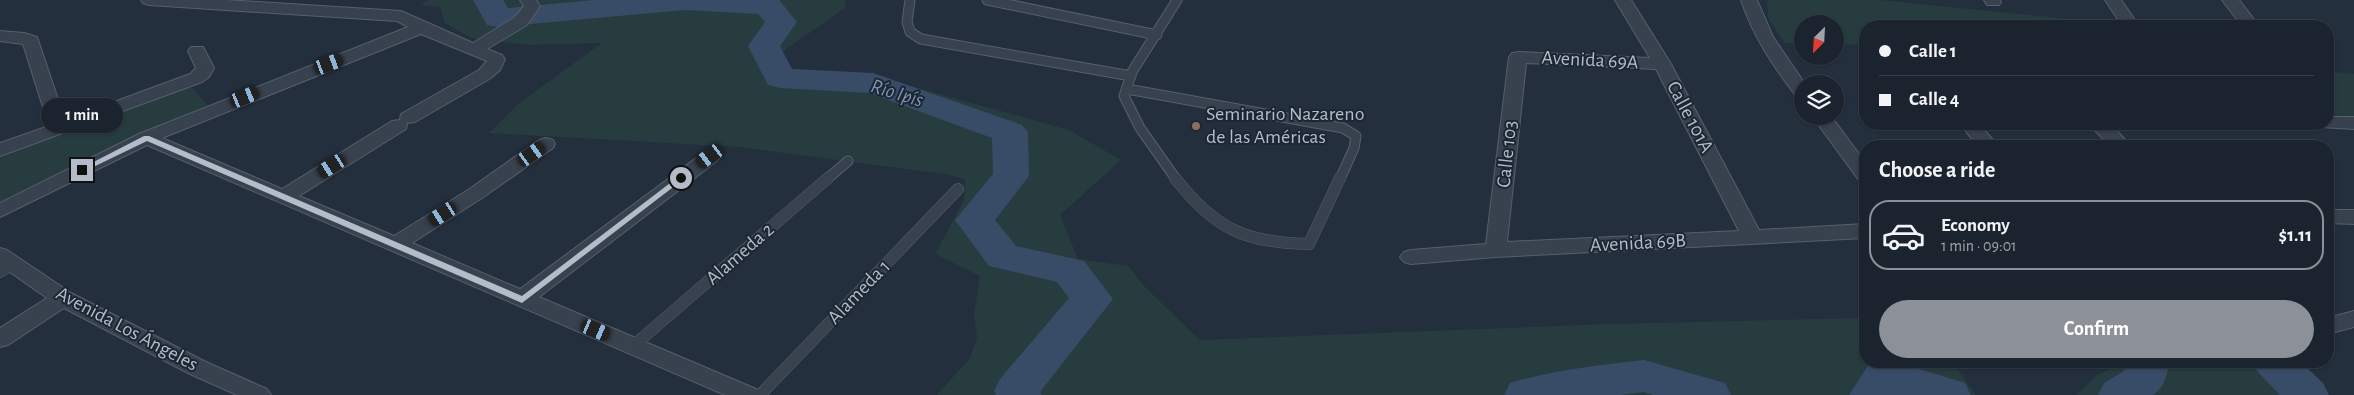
<!DOCTYPE html>
<meta charset="utf-8">
<style>
body{margin:0;font-family:"Alegreya Sans",sans-serif;background:#282f3a;color:#f1f3f6;height:100vh;display:flex;flex-direction:column;font-size:19px;white-space:nowrap}
*{box-sizing:border-box;margin:0}
p{font-size:16px;color:#a0a4aa}
.icon{flex:none;width:28px;height:28px;fill:none;stroke:currentColor;stroke-width:2;stroke-linecap:round;stroke-linejoin:round}
.map{position:relative;flex:1;overflow:hidden}
.details{position:absolute;left:1859px;top:140px;width:475px;height:228px;display:flex;flex-direction:column;background:#1b232e;border-radius:20px;box-shadow:0 1px 4px #0004,0 0 0 1px #39404a}
.details>*{flex:none}
.banner{position:absolute;left:1859px;top:20px;width:475px;height:110px;border-radius:20px;box-shadow:0 1px 4px #0004,0 0 0 1px #39404a;display:grid;align-content:center;height:110px;padding:0 20px;background:#1b232e}
.needle{width:32px;rotate:204deg}
.tools{position:absolute;left:1794px;top:15px;display:grid;gap:10px}
.tools a{display:grid;place-items:center;width:50px;height:50px;border-radius:50%;background:#1b232e;box-shadow:0 1px 4px #0004,0 0 0 1px #39404a;font-size:25px}
.end{position:absolute;width:22px;height:22px;margin:-11px;border:6px solid #b4bcc9;background:#111;box-shadow:0 0 0 2px #111}
.from{border-radius:50%}
.bubble{position:absolute;height:35px;border-radius:18px;background:#1b232e;box-shadow:0 1px 4px #0004,0 0 0 1px #39404a;font-size:16px;font-weight:700;line-height:35px;text-align:center}
.car{position:absolute;width:15px;height:30px;margin:-15px -8px;border-radius:6px;box-shadow:0 0 4px 1px #0007;background:linear-gradient(#222 24%,#8ab4d8 0 40%,#222 0 76%,#8ab4d8 0 86%,#222 0)}
.banner b{display:flex;align-items:center;gap:18px;height:48px;font-size:19px}
.banner b+b{border-top:1px solid #39404a}
.banner i{width:12px;height:12px;background:#f1f3f6}
ul{padding:0;list-style:none}
li{display:flex;align-items:center;gap:15px;height:70px;margin:0 10px 8px;padding:0 10px;border:2px solid #39404a;border-radius:20px}
li div{flex:1}
li b{display:block;font-size:19px}
li em{font-style:normal;font-weight:700}
li.active{border-color:#8c9099}
li>.icon{width:45px;height:45px;stroke-width:1.5}
h2{padding:0 20px;font-size:22px;line-height:60px}
.cta{display:flex;gap:10px;margin-top:auto;padding:10px 20px}
.cta a{flex:1;height:58px;border-radius:30px;background:#8c9099;color:#fff;font-size:20px;font-weight:700;line-height:58px;text-align:center}
.map>svg:first-child{display:block}
.green{fill:#263c3f}
.lines{fill:none;stroke-linecap:round;stroke-linejoin:round}
.river{fill:#394c67;fill-rule:evenodd}
.lane-far1-casing{stroke:#565f6c;stroke-width:11}
.lane-casing{stroke:#565f6c;stroke-width:12}
.street-casing{stroke:#565f6c;stroke-width:2}
.lane-far1{stroke:#38414e;stroke-width:9}
.lane{stroke:#38414e;stroke-width:11}
.street{fill:#38414e;fill-rule:evenodd}
.route{fill:#b4bcc9}
.education-dot{fill:#8d6e63;stroke:#1d2633;stroke-width:2}
.labels{text-anchor:middle;dominant-baseline:central;stroke-width:4;stroke-linejoin:round;paint-order:stroke}
.street-label{font-size:20px;fill:#b4bcc9;stroke:#1d2633}
.poi-label{font-size:20px;fill:#b4bcc9;stroke:#1d2633;text-anchor:start}
.water-label{font-size:21px;font-style:italic;fill:#7c92b1;stroke:#1d2633}
</style>
<div class="map">
<svg width="2354" height="395" viewBox="0 0 2354 395">
<rect width="100%" height="100%" fill="#242f3e"/>
<!-- green -->
<path class="green" d="M428,0H846L845,8L782,52L785,72L889,80L1069,130L1121,160L1060,215L1078,259L1128,266L1145,287L1200,340L1606,324L1865,318V361H1951L1976,395H937L970,358L977,338L974,314L980,276L935,254L964,200L965,179L944,174L739,147L489,133L518,104L602,43L530,45L471,38L445,23L440,7L421,5Z
M1767,0H1880L2138,26H1865V45L1835,44V24H1802V43H1785L1768,18Z
M2328,71L2354,74V117L2328,118Z
M191,87L208,105L114,147L0,206V156Z
M2129,361H2262L2294,395H2076L2097,375Z"/>
<g class="lines">
<!-- river -->
<path class="river" d="M473,0H503L508,8L594,0H779L797,22L780,46L792,69L873,73L1022,125L1028,132L1029,176L995,220L1016,246L1084,261L1113,299L1040,392L1042,395H996L994,391L1000,379L1069,298L1057,282L989,266L955,220L993,174L992,138L869,93L780,88L768,85L748,46L765,22L758,14L685,10L498,27L487,25Z
M1644,360L1725,383L1731,395H1653L1644,392L1620,395H1504L1510,383C1554,370 1599,365 1644,360Z
M1877,361H1893L1965,383L1971,395H1849L1869,364Z
M2126,361H2170C2167,374 2165,387 2153,395H2098L2104,383L2124,371Z
M2251,361H2300L2323,383L2329,395H2280L2258,372Z"/>
<defs>
<path id="lane-far1" d="M910,0L907,22L910,32L921,39L1131,76
M987,0L1157,35
M1127,89L1343,128L1356,136L1354,148L1340,179
M827,179L848,161
M1176,179L1140,128L1124,96L1132,72L1177,0"/>
<path id="lane" d="M1175,178C1215,229 1245,243 1309,244L1340,178
M0,272L13,264
M633,346L828,178
M760,395L958,189"/>
<path id="street" d="M141,0H226L401,11L473,43L515,17L524,6L520,0H536L540,6L527,25L487,49L502,55L505,59L500,70L491,78L415,122L407,123L406,129L299,196L394,236L468,190L539,140L546,138L553,140L555,144L553,148L482,198L412,243L520,289L703,153L710,151L717,153L720,157L717,161L539,297L756,389L760,395H725L147,145L0,217V203L139,134L408,27L397,21L149,5L143,3ZM421,34L487,61L479,70L401,114L400,120L392,121L282,189L162,138Z
M1615,0H1631L1671,64L1759,230L1865,224V238L1496,257L1411,264L1404,262L1400,257L1404,252L1411,250L1486,244L1509,57L1512,53L1518,52L1650,58ZM1526,63L1656,69L1739,231L1507,242Z
M1741,0H1757L1773,37L1805,84H1802V97L1796,96C1773,66 1753,36 1741,0Z
M1984,0H2000L2001,2L1999,5H1987Z
M2105,0H2121L2135,20L2133,24H2121Z
M2222,0H2239L2259,26H2242Z
M0,31L24,33L37,37L65,120L190,74L196,68L188,51L191,47H203L214,68L209,77L202,82L0,156V143L49,126L23,44L0,41Z
M1812,116H1831L1865,162V181L1858,179Z
M2328,117H2354V129L2321,127L2319,124H2328Z
M1960,124H1979L1998,146H1978Z
M2089,124H2247L2245,128L2238,130H2116L2131,146H2110Z
M2328,210H2354V224L2328,223Z
M0,248L7,250L71,293L206,362L267,389L271,395H237L190,374L64,308L8,345L0,347V328L47,298L0,265Z
M2354,311V327L2328,334V318Z"/>
</defs>
<!-- lane-far1 casing -->
<use href="#lane-far1" class="lane-far1-casing"/>
<!-- lane casing -->
<use href="#lane" class="lane-casing"/>
<!-- street casing -->
<use href="#street" class="street-casing"/>
<!-- lane-far1 -->
<use href="#lane-far1" class="lane-far1"/>
<!-- lane -->
<use href="#lane" class="lane"/>
<!-- street -->
<use href="#street" class="street"/>
</g>
<!-- route -->
<path class="route" d="M144,136H149L522,296L678,177L685,178L522,303L147,141L85,171L78,170Z"/>
<!-- markers -->
<circle class="education-dot" cx="1196" cy="126" r="5"/>
<g class="labels">
<!-- street labels -->
<g class="street-label">
<text transform="translate(1590 60) rotate(3)">Avenida 69A</text>
<text transform="translate(1690 117) rotate(62)">Calle 101A</text>
<text transform="translate(1507 154) rotate(-84)">Calle 103</text>
<text transform="translate(1638 243) rotate(-3)">Avenida 69B</text>
<text transform="translate(740 254) rotate(-41)">Alameda 2</text>
<text transform="translate(859 292) rotate(-46)">Alameda 1</text>
<text transform="translate(127 329) rotate(28)">Avenida Los Ángeles</text>
</g>
<!-- poi labels -->
<g class="poi-label">
<text x="1206" y="114">Seminario Nazareno<tspan x="1206" dy="23">de las Américas</tspan></text>
</g>
<!-- water labels -->
<g class="water-label">
<text transform="translate(897 93) rotate(17)">Río Ipís</text>
</g>
</g>
</svg>
<div class="tools">
<a><svg class="needle" viewBox="-14 -14 28 28"><path d="M0-13l5 13h-10z" fill="#e53935"/><path d="M0 13l5-13h-10z" fill="#a0a4aa"/></svg></a>
<a><svg class="icon" aria-label="layers" viewBox="0 0 24 24"><path d="M12 4l9 5-9 5-9-5zM3 14l9 5 9-5"/></svg></a>
</div>
<i class="end from" style="left:681px;top:178px"></i>
<i class="end" style="left:82px;top:170px"></i>
<div class="bubble" style="left:41px;top:98px;width:82px">1 min</div>
<i class="car" style="left:329px;top:64px;rotate:69deg"></i>
<i class="car" style="left:245px;top:97px;rotate:68deg"></i>
<i class="car" style="left:532px;top:154px;rotate:55deg"></i>
<i class="car" style="left:710px;top:156px;rotate:234deg"></i>
<i class="car" style="left:332px;top:166px;rotate:238deg"></i>
<i class="car" style="left:443px;top:214px;rotate:237deg"></i>
<i class="car" style="left:596px;top:330px;rotate:113deg"></i>
<div class="banner">
<b><i class="from"></i>Calle 1</b>
<b><i></i>Calle 4</b>
</div>
<section class="details">
<h2>Choose a ride</h2>
<ul>
<li class="active"><svg class="icon" aria-label="car" viewBox="0 0 24 24"><path d="M5 17H2v-5l4-1 3-4h7l3 4 3 1v5h-3M9 17h6M6 11h13"/><circle cx="7" cy="17" r="2"/><circle cx="17" cy="17" r="2"/></svg><div><b>Economy</b><p>1 min · 09:01</p></div><em>$1.11</em></li>
</ul>
<div class="cta"><a>Confirm</a></div>
</section>
</div>
